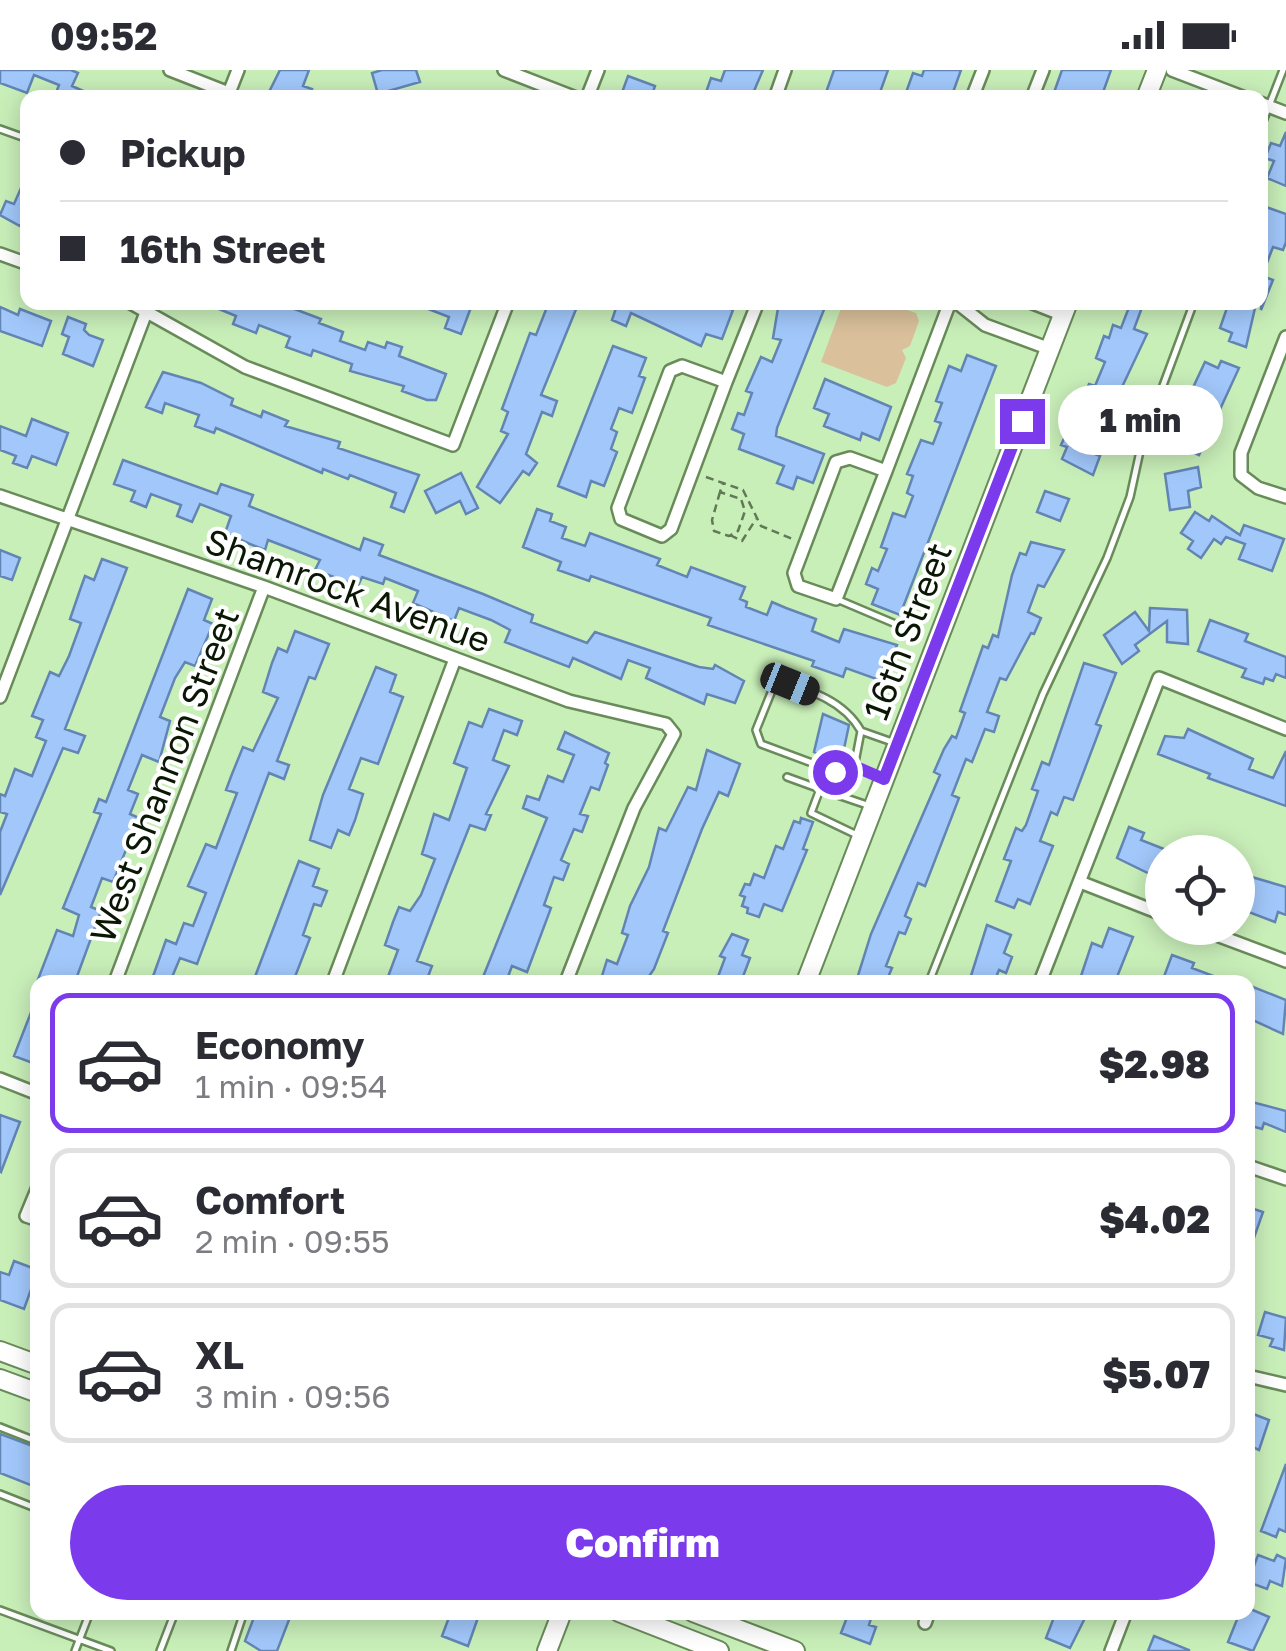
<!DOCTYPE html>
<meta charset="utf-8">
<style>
body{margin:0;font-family:"Golos Text",sans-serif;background:#f7f7f7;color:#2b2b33;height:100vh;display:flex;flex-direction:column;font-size:38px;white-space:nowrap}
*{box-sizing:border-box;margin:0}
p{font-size:32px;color:#7c7c81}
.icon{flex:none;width:55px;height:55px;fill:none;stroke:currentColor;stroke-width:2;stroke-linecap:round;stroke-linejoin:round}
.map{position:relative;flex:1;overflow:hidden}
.side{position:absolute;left:30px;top:905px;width:1225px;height:645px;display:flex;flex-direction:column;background:#fff;border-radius:20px;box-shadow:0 5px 25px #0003}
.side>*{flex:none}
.hud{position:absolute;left:20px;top:20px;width:1248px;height:220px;border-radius:20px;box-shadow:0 5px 25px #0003;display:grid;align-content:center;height:220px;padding:0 40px;background:#fff}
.fabs{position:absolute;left:1145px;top:765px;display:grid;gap:20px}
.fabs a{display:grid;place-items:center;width:110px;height:110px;border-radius:50%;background:#fff;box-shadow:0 5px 25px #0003;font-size:50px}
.end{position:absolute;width:45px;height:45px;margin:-22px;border:12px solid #7c3aed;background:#fff;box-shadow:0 0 0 5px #fff}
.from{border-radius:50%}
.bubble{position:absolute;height:70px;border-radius:35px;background:#fff;box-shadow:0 5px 25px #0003;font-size:32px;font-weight:800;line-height:70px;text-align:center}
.car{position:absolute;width:30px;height:60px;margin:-30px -15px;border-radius:12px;box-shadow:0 0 8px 2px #0007;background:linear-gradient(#222 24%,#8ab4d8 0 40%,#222 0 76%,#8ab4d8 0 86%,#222 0)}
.hud b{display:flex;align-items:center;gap:35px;height:95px;font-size:38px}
.hud b+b{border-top:2px solid #e1e1e2}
.hud i{width:25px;height:25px;background:#2b2b33}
ul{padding:18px 0 0;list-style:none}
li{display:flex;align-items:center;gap:30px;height:140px;margin:0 20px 15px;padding:0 20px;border:5px solid #e1e1e2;border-radius:20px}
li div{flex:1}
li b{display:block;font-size:38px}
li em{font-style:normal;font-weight:800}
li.selected{border-color:#7c3aed}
li>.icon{width:90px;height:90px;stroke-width:1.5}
.action{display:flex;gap:20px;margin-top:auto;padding:20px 40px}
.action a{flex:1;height:115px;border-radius:60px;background:#7c3aed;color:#fff;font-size:40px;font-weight:800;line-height:115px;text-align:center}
.status{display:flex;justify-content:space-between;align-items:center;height:70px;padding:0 50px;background:#fff;direction:ltr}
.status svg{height:28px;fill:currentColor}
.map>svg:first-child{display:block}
.green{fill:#dac09b}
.building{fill:#a2c8fb;stroke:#6285b4;stroke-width:2.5}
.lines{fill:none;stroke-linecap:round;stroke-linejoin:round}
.service-casing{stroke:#698b5a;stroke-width:10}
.minor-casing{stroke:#698b5a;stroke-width:16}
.primary-casing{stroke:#698b5a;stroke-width:22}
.path{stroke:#617956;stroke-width:2.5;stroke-dasharray:8 5;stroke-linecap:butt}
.service{stroke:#fff;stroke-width:5}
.minor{stroke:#fff;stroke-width:11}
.primary{stroke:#fff;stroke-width:18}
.route{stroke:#7c3aed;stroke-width:12}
.labels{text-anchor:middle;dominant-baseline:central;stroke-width:8;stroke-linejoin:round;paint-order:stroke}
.street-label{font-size:35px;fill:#0a1704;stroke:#fff}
</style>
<div class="status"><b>09:52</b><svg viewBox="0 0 49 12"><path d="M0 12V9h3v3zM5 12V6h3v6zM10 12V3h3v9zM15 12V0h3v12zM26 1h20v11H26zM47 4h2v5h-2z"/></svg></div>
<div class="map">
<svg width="1286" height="1581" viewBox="0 0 1286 1581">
<rect width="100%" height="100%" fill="#c9efb9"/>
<!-- green -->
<path class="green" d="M843,233H887L916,243L919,251L910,276L902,280L906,288L896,313L887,317L821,292Z"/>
<!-- building -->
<path class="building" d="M0,0H71L78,3L72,16L99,28H54L59,15L34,5L27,23L0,13Z
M280,0H309L303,16L312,19L308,28H266Z
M382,0H416L420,12L378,24L372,3Z
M725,0H763L751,28H704L711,8L721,11Z
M834,0H888L878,28H824Z
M924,0H961L951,28H904L913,3L922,6Z
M1062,0H1111L1101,28H1052Z
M628,6L655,16L651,28H620Z
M1286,62V116L1267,108L1274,91L1265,88L1271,73L1280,76Z
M28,102V145L20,156L0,145L6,131L14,134Z
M1263,136L1286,144V172L1283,180L1273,177L1262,206L1273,210L1261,240Z
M202,232H276L321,249L319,253L343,262L340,271L365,280L368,272L385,278L387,272L402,277L399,286L446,304L436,330H427L402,321L404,316L350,301L352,294L313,280L311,286L286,277L290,267L259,255L256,263L233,254L236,246Z
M473,232L461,264L445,258L449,247L413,233Z
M549,232H579L541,325L557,331L552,346L542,342L526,384L537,393L529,405L523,401L500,433L477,417L508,364L501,361L508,342L502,339L530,263L536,265Z
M606,232H714L733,240L722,269L706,264L701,276L631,243L626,256L612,250L616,238Z
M779,232H827L777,358L776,366L824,384L813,413L797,407L793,419L777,413L784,396L739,379L744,364L732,359L738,343L744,345L752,323L746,321L761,287L772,292L781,270L773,268Z
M1131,232H1144L1134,259L1147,264L1122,317L1129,320L1123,337L1110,332L1097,364L1102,365L1095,384L1100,386L1093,405L1062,389L1067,377L1061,375L1089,314L1095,316L1105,292L1096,288L1104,266L1109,268L1113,255L1121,258Z
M1229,232L1255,238L1246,277L1229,271L1232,263L1220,258Z
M0,237L18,245L20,239L51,251L42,276L0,261Z
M68,247L86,254L84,260L89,265L103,270L93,296L63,284L69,267L62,264Z
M613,276L646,288L639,306L645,308L632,343L619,338L611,359L617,362L611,379L617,382L604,416L591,411L586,427L558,416Z
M967,285L996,296L900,545L872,534L878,519L866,514L872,498L878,501L887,479L881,477L893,443L905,447L913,426L907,423L913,406L907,404L921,370L933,374L941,353L935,351L942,333L936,331L949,296L961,301Z
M1221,291L1239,298L1199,385L1168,371L1205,292L1218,298Z
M163,302L201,313L233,329L231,335L261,347L263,341L288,351L285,356L340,372L338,378L419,405L404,442L391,437L396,423L350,405L348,409L323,399L322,403L216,358L214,363L195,356L199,345L165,333L162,343L146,337Z
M825,309L891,337L879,370L862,363L860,370L824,356L829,344L814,338Z
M32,349L68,363L56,395L32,386L27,398L13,393L16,386L0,380V356L26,366Z
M123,390L217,424L221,414L253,425L249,436L360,480L364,468L383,475L379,485L483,524L533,545L531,552L587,573L595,562L699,597L713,599L715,595L744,611L735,633L707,624L704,634L646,608L650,598L628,590L621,609L573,588L569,597L505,572L510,560L491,550L459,538L454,551L413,533L418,521L385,508L383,514L362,507L358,516L315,500L320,490L302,483L268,470L265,480L250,474L225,463L231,446L200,434L192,452L177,446L181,435L151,424L146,437L131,431L135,421L114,414Z
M1198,397L1201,417L1188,421L1190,437L1170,440L1165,404Z
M461,403L478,438L466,444L460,431L436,443L425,421Z
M1045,421L1069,429L1060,451L1037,442Z
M537,439L552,444L550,451L566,457L562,468L585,476L590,463L660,489L657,495L687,507L691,497L745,517L740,529L747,532L746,537L767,545L772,532L786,538L816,549L812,561L839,572L844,559L897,575L891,590L887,589L879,610L846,598L843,607L812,596L814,591L708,555L711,548L591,506L589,511L558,500L561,492L523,477Z
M1195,442L1209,451L1212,446L1240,465L1244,455L1284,469L1272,501L1239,489L1245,474L1226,467L1221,474L1214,469L1201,488L1188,479L1193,471L1181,463Z
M1031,472L1064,480L1044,517L1038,515L1028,542L1041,548L1034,564L1031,563L1006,610L1000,608L987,642L999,646L994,662L985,659L972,692L966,689L952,725L959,728L925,816L918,813L905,846L911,849L905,864L899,862L886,896L892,898L886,912H856L871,864L940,705L934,702L944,679L952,666L956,668L965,643L960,641L983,576L988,578L993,565L998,567L1012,505L1020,483L1026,485Z
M0,480L20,488L12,510L0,506Z
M102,489L127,498L65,659L85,666L78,683L63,678L0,825V762L7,744L0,742V724L5,726L15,699L32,706L46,671L36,667L43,650L32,646L50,602L59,606L69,586L81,553L70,549L80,520L85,506L94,510Z
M188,519L212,529L204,550L213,554L195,596L185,592L175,608L160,647L170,651L159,692L142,685L128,720L138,724L130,744L139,748L113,812L102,808L91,837L101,841L75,912H37L57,860L73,866L79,845L63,838L101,744L94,742L99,729L106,732Z
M1150,538L1187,540L1188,574L1167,572V551L1135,575L1139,581L1122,594L1104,565L1135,542L1149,561Z
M1210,550L1248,564L1245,571L1286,587V608L1276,604L1273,611L1265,608L1263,614L1242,607L1246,599L1198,581Z
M295,561L329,574L315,609L309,607L277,691L289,695L284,709L269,703L197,894L180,888L170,912H151L166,870L176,874L184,853L193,856L206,823L188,816L206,774L216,778L237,723L226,720L232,704L243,677L253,681L278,628L263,622L272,593L278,578L287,582Z
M1084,593L1116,603L1096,654L1101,656L1073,730L1064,727L1057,745L1051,742L1040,771L1053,776L1030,834L1018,829L1014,838L996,831L1011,791L1004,789L1016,758L1022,761L1026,755L1038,721L1032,719L1042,692L1049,695Z
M376,597L396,605L390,622L403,627L378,694L361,688L349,719L363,724L355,750L349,765L338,760L331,778L310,770L323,725Z
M489,639L522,651L517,665L504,660L493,690L509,696L486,744L491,745L485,760L470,755L447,813L417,891L432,896L426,912H386L398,880L385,875L393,852L399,837L410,841L421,825L435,789L422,784L434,744L449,750L467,698L454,693L469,652L482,657Z
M823,644L849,655L841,693L814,682Z
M1188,659L1253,689L1249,699L1273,708L1286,681V736L1208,708L1210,704L1158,684L1165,666L1184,668Z
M565,662L609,683L605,693L608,695L599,720L591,717L580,744L588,746L582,762L574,759L561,790L569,794L563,810L554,807L544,835L551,838L527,902L512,896L506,912H481L547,748L523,738L527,726L539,730L548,706L563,712L574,685L558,679Z
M707,680L740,694L728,726L719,722L702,759L663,861L668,863L654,899L645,912H606L607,908L602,906L607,890L617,894L628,865L622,863L630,836L649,797L659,758L666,761L688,717L696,720Z
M801,748L813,752L803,779L807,780L782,841L764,834L759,847L747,843L748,838L742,836L745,827L740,825L745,814L750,815L754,804L764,808L776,776L783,779L794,751L800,753Z
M1129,757L1144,763L1141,770L1164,779L1154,806L1117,788Z
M299,791L319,799L313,816L327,821L321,836L314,834L303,865L310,868L293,912H253Z
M1238,803L1286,817V845L1278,842L1275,852L1238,838Z
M987,855L1011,865L1004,883L1012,887L1006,903L999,900L994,912H969Z
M1109,858L1133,867L1115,912H1079L1092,873L1102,877Z
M732,864L748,870L742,885L750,888L741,912H716L725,888L720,886Z
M1172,885L1194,893L1192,898L1229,912H1162Z
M1248,915L1286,930L1283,964L1248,948Z
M37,927H38V995L14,986Z
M1248,1031L1286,1041V1062L1264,1053L1262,1059L1248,1055Z
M0,1045L20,1052L1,1102L0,1101Z
M1248,1137L1263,1142L1249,1182H1248Z
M14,1191L38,1200L24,1239L0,1230V1202L9,1205Z
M1265,1242L1286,1248L1284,1280L1270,1276L1273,1269L1258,1265Z
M1248,1342L1269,1350L1259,1380L1248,1375Z
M0,1364L38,1378V1418L0,1403Z
M1286,1394V1462L1279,1459L1276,1467L1261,1461Z
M1258,1485L1274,1491L1277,1485L1286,1489L1282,1516L1270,1511L1267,1519L1248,1512Z
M1248,1538L1269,1547L1253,1581L1228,1572L1240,1542H1248Z
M256,1542H292L277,1581H261L245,1571Z
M451,1542H480L468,1576L442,1566Z
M849,1542H873L869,1555L876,1557L870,1574L841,1563Z
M1056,1542H1088L1070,1578L1046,1568Z
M1154,1566L1189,1580V1581H1148Z"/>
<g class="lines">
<defs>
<path id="service" d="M0,59L28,69
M1260,59L1283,0
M839,530L898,555
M861,661L853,703L847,706L761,674L756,660L775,613L780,611C812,621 844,631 861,661L895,673
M854,696L879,707
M787,707L820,719
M859,766L811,743L820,719L870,736
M929,912L1043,624L1107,488L1130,427L1142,372L1194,232
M0,1357L38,1372
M0,1424L38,1439
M0,1540L111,1581
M75,1581L90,1542
M160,1581L175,1542
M231,1581L244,1542"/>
<path id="minor" d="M170,0L229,23
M504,0L576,28
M1172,0L1245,28
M227,28L238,0
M587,28L598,0
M775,28L785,0
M972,28L983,0
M1032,28L1043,0
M1260,33L1286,43
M0,184L28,194
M129,232L245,297L453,375L508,232
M956,232L985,255L1050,279
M1030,232L1063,245
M1286,267L1241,383V405L1258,418L1286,427
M682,296L726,312L671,459L662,466L621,449L618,438L670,301Z
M726,312L758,232
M850,388L886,401L836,529L798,516L794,503L836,392Z
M886,401L950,232
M0,426L264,517L569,631L666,654L674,664L634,738L566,912
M0,627L150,232
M1080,812L1162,844
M1198,858L1286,891
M115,912L264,517
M333,912L455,589
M1040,912L1159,608L1286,659
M0,1009L38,1024
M1248,1096L1286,1109
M38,1117L26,1146L38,1150
M1248,1306L1286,1315
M925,1553L929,1542
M1111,1581L1126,1542"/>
<path id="primary" d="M1146,28L1157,0
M806,912L1068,232
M0,1281L38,1295
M0,1309L38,1323
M619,1542L719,1581
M693,1542L795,1581
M547,1581L562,1542"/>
</defs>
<!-- service casing -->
<use href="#service" class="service-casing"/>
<!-- minor casing -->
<use href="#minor" class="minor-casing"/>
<!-- primary casing -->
<use href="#primary" class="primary-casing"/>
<!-- path -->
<path class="path" d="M706,407L743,420L761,456L795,470
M720,422L712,450L714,461L729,466L738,461L745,441L741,429L720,422L723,414
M730,465L742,471L756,449"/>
<!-- service -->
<use href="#service" class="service"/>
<!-- minor -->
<use href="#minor" class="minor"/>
<!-- primary -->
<use href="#primary" class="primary"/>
</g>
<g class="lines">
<!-- route -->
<path class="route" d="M835,702L850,706L854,696L884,709L1022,351"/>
</g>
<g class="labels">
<!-- street labels -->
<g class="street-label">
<text transform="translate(348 520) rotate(20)">Shamrock Avenue</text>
<text transform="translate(907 561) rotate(-69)">16th Street</text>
<text transform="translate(164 705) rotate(-69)">West Shannon Street</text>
</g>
</g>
</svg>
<div class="fabs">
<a><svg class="icon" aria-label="locate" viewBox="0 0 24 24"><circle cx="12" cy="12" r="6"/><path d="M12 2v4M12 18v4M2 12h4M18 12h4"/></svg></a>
</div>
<i class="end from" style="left:835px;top:702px"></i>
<i class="end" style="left:1022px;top:351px"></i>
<div class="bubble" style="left:1058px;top:315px;width:165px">1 min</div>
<i class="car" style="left:790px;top:614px;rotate:112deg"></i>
<div class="hud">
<b><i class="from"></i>Pickup</b>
<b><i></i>16th Street</b>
</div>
<section class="side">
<ul>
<li class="selected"><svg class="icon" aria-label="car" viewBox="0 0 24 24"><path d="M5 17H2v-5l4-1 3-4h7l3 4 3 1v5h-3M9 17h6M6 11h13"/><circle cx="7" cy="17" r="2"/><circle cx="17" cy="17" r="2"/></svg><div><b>Economy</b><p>1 min · 09:54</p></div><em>$2.98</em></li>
<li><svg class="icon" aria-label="car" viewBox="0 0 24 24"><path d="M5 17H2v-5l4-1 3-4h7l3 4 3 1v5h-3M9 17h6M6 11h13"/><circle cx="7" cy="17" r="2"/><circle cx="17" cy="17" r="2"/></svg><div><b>Comfort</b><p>2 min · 09:55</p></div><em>$4.02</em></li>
<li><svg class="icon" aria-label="car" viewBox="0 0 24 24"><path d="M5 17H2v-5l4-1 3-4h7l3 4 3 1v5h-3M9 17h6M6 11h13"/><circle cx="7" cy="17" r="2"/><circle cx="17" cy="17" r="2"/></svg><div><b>XL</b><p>3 min · 09:56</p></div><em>$5.07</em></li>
</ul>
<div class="action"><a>Confirm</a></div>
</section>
</div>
